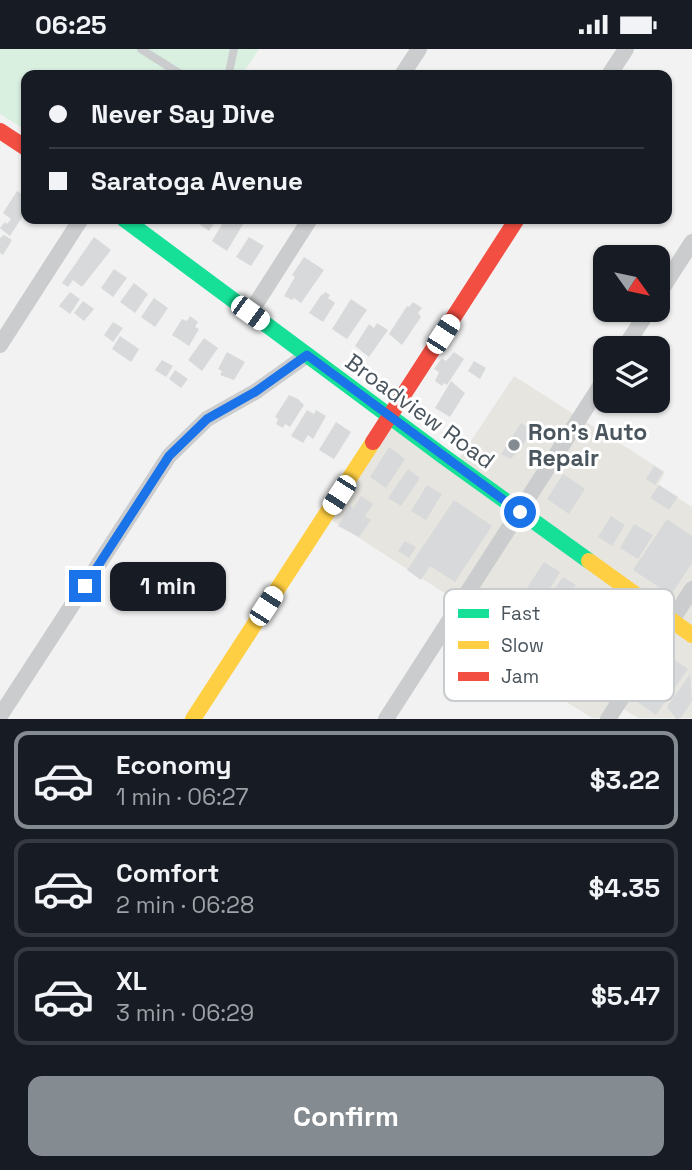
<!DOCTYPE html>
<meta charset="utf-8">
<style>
body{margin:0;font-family:"Space Grotesk",sans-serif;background:#20242c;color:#f1f3f6;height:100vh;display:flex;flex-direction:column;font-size:26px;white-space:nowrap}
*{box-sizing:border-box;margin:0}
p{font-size:23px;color:#9ea1a6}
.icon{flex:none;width:38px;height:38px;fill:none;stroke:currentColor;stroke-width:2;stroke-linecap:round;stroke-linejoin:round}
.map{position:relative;height:670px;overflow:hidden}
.sheet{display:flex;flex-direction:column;background:#171b24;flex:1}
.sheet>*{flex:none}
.hud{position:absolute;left:21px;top:21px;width:651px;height:154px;border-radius:14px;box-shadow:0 2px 5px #0004;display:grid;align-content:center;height:154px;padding:0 28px;background:#171b24}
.needle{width:46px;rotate:123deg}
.controls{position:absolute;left:593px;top:196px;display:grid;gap:14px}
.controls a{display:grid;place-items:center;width:77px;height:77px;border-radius:14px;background:#171b24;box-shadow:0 2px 5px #0004;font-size:35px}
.end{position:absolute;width:32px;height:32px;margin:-16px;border:9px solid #1a73e8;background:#fff;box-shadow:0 0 0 4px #fff}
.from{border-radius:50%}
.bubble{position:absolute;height:49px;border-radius:14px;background:#171b24;box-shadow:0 2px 5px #0004;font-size:23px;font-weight:600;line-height:49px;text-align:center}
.car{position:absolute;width:21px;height:42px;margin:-21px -10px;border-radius:9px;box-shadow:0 0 5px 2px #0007;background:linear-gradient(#fff 24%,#345 0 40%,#fff 0 76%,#345 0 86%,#fff 0)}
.hud b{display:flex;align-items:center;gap:24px;height:66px;font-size:26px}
.hud b+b{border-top:2px solid #363941}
.hud i{width:18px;height:18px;background:#f1f3f6}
ul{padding:12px 0 0;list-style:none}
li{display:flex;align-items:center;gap:21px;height:98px;margin:0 14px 10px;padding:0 14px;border:4px solid #363941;border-radius:14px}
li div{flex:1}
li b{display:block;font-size:26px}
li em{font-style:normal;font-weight:600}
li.selected{border-color:#858c91}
li>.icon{width:63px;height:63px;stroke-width:1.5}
.button{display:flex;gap:14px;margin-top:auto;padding:14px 28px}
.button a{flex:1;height:80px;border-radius:14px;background:#858c91;color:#fff;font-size:28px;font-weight:600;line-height:80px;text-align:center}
.status{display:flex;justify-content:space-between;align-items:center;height:49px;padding:0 35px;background:#171b24;direction:ltr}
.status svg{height:19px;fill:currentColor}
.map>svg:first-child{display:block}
.commercial{fill:#e6e5e0}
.green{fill:#d9efe0}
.building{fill:#d8d9da}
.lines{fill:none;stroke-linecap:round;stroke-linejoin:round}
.lane{stroke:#cacccd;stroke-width:8}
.street{stroke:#cacccd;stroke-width:16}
.fast{stroke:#16e098;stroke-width:16}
.slow{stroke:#ffcf43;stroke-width:16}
.jam{stroke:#f24e42;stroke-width:16}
.route{stroke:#1a73e8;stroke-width:9}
.poi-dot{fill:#858c91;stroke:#fff;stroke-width:2.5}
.labels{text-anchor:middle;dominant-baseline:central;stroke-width:6;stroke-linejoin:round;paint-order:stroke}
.street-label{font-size:23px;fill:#4a555d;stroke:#fff}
.poi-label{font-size:23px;font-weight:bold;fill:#4a555d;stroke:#fff;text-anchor:start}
.key{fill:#fff;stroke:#c9ccce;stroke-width:2}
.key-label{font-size:19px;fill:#4a555d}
</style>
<div class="status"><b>06:25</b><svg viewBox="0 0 49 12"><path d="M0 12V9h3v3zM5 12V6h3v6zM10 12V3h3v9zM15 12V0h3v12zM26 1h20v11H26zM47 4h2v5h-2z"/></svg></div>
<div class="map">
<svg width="692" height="670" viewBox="0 0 692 670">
<rect width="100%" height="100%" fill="#f2f2f2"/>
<!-- commercial -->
<path class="commercial" d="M514,327L665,423L658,436L692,458V669H638L617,656L608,669H592L525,627L539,605L325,467L390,367L455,416Z"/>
<!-- green -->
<path class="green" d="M0,0H259L242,26H26V81L0,65Z"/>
<!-- building -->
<path class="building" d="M17,142L26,148V162L10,187L0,179L5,173L7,175L11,170L3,164Z
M197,170H217L209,182L195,172Z
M225,170H241L245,172L227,202L212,192Z
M4,186L12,191L3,206L0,204V189Z
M94,188L111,201L82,238L73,231L68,238L62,234Z
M249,188L264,197L251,217L236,208Z
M304,208L324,221L301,254L294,249L292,251L284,247L295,228L292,226Z
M114,220L127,229L113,248L101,239Z
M134,234L148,245L135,264L120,253Z
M70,243L80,250L70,265L59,257Z
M325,243L330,246L328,249L335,254L323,273L309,264L322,245L323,246Z
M154,249L168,259L155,278L141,268Z
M351,250L367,261L347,290L332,280Z
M83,252L94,260L84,272L74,264Z
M413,253L422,259L418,264L421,268L402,296L389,285L407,257L409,258Z
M190,267L198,273L195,278L199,280L189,297L172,286L182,270L187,272Z
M113,273L123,279L113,293L104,286Z
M377,274L388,281L369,308L355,297L369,275L374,279Z
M120,287L139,300L131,313L112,300Z
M204,289L218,299L202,322L188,311Z
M227,303L245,313L234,331L220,326L222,322L218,320Z
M454,303L464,310L447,336L444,334L442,337L435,332L439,323L434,320L442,309L446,312Z
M162,311L173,317L166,328L155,321Z
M474,312L486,319L480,330L468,322Z
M175,321L188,330L181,339L169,330Z
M451,332L465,344L450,368L435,359Z
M289,346L298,350L304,356L290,378L285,375L283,379L276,375L278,370L275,368Z
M307,361L314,365L316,361L326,367L313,390L308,386L303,394L291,387Z
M336,373L351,383L334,410L319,401Z
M521,374L534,382L511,410L501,405Z
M389,398L405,410L386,439L370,428Z
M654,417L663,423L655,436L646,430Z
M408,420L420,429L401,457L388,449Z
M563,425L585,440L569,465L547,450Z
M427,436L442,445L426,471L411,462Z
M659,436L678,448L669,461L650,449Z
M361,447L373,455L365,467L371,471L359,488L338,477L350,457L353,459Z
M454,451L492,477L455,533L430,517L421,531L407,521Z
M611,467L625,476L612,497L598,488Z
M667,470L692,487V514L671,546L633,521Z
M634,475L653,486L638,510L620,499Z
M405,492L416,498L409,509L398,502Z
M544,513L560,523L538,559L521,548Z
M563,528L576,536L551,571L539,562Z
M669,607L688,620L656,666L636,652Z
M690,625L692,652L681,669L676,670L667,658Z"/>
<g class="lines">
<!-- lane -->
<path class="lane" d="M141,0L182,26
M225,26L229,23L234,0"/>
<!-- street -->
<path class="street" d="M402,26L419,0
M609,26L626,0
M658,246L692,193
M250,264L310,170
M0,296L81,170
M624,299L649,261
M0,667L169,407L207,370L255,343L307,306
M386,670L606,328
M608,670L692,540"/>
<!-- fast -->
<path class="fast" d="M124,170L443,407L589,512"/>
<!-- slow -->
<path class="slow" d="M589,512L692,586
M193,670L373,393"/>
<!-- jam -->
<path class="jam" d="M0,82L26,99
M373,393L517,170"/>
</g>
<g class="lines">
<!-- route -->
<path class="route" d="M85,537L169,407L207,370L255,343L307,306L520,463"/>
</g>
<!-- markers -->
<circle class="poi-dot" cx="514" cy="396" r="7"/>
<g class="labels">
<!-- street labels -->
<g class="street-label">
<text transform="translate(420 362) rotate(36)">Broadview Road</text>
</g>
<!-- poi labels -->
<g class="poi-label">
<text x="528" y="383">Ron's Auto<tspan x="528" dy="26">Repair</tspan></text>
</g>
</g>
<!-- legend -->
<rect x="444" y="540" width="230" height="112" rx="10" class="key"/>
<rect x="458" y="560" width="31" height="9" fill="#16e098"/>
<rect x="458" y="592" width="31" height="8" fill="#ffcf43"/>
<rect x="458" y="623" width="31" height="9" fill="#f24e42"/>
<g class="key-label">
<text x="501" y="571">Fast</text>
<text x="501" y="603">Slow</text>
<text x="501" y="634">Jam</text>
</g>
</svg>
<div class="controls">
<a><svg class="needle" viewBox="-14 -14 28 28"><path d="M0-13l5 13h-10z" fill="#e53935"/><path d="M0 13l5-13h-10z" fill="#9ea1a6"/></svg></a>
<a><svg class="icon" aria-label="layers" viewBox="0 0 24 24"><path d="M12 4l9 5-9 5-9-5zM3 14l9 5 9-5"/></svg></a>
</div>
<i class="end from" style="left:520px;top:463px"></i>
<i class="end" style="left:85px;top:537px"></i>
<div class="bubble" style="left:110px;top:513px;width:116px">1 min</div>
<i class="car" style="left:250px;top:264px;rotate:126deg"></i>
<i class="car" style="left:443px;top:285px;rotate:33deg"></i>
<i class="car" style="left:339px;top:446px;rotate:213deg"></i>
<i class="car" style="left:266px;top:557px;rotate:33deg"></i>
<div class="hud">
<b><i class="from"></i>Never Say Dive</b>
<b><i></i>Saratoga Avenue</b>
</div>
</div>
<section class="sheet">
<ul>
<li class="selected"><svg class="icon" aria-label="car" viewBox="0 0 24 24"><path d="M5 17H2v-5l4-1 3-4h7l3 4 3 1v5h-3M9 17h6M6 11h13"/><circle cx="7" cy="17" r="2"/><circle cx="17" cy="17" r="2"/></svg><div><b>Economy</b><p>1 min · 06:27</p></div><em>$3.22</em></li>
<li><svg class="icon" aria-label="car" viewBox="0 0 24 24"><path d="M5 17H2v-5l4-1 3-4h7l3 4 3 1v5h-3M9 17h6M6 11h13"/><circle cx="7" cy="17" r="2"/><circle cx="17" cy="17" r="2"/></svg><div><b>Comfort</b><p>2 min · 06:28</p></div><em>$4.35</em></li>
<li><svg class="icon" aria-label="car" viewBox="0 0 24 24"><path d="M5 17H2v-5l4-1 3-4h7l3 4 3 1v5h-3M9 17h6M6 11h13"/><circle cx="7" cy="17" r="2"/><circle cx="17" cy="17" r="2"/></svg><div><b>XL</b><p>3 min · 06:29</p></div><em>$5.47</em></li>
</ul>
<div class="button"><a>Confirm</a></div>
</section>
